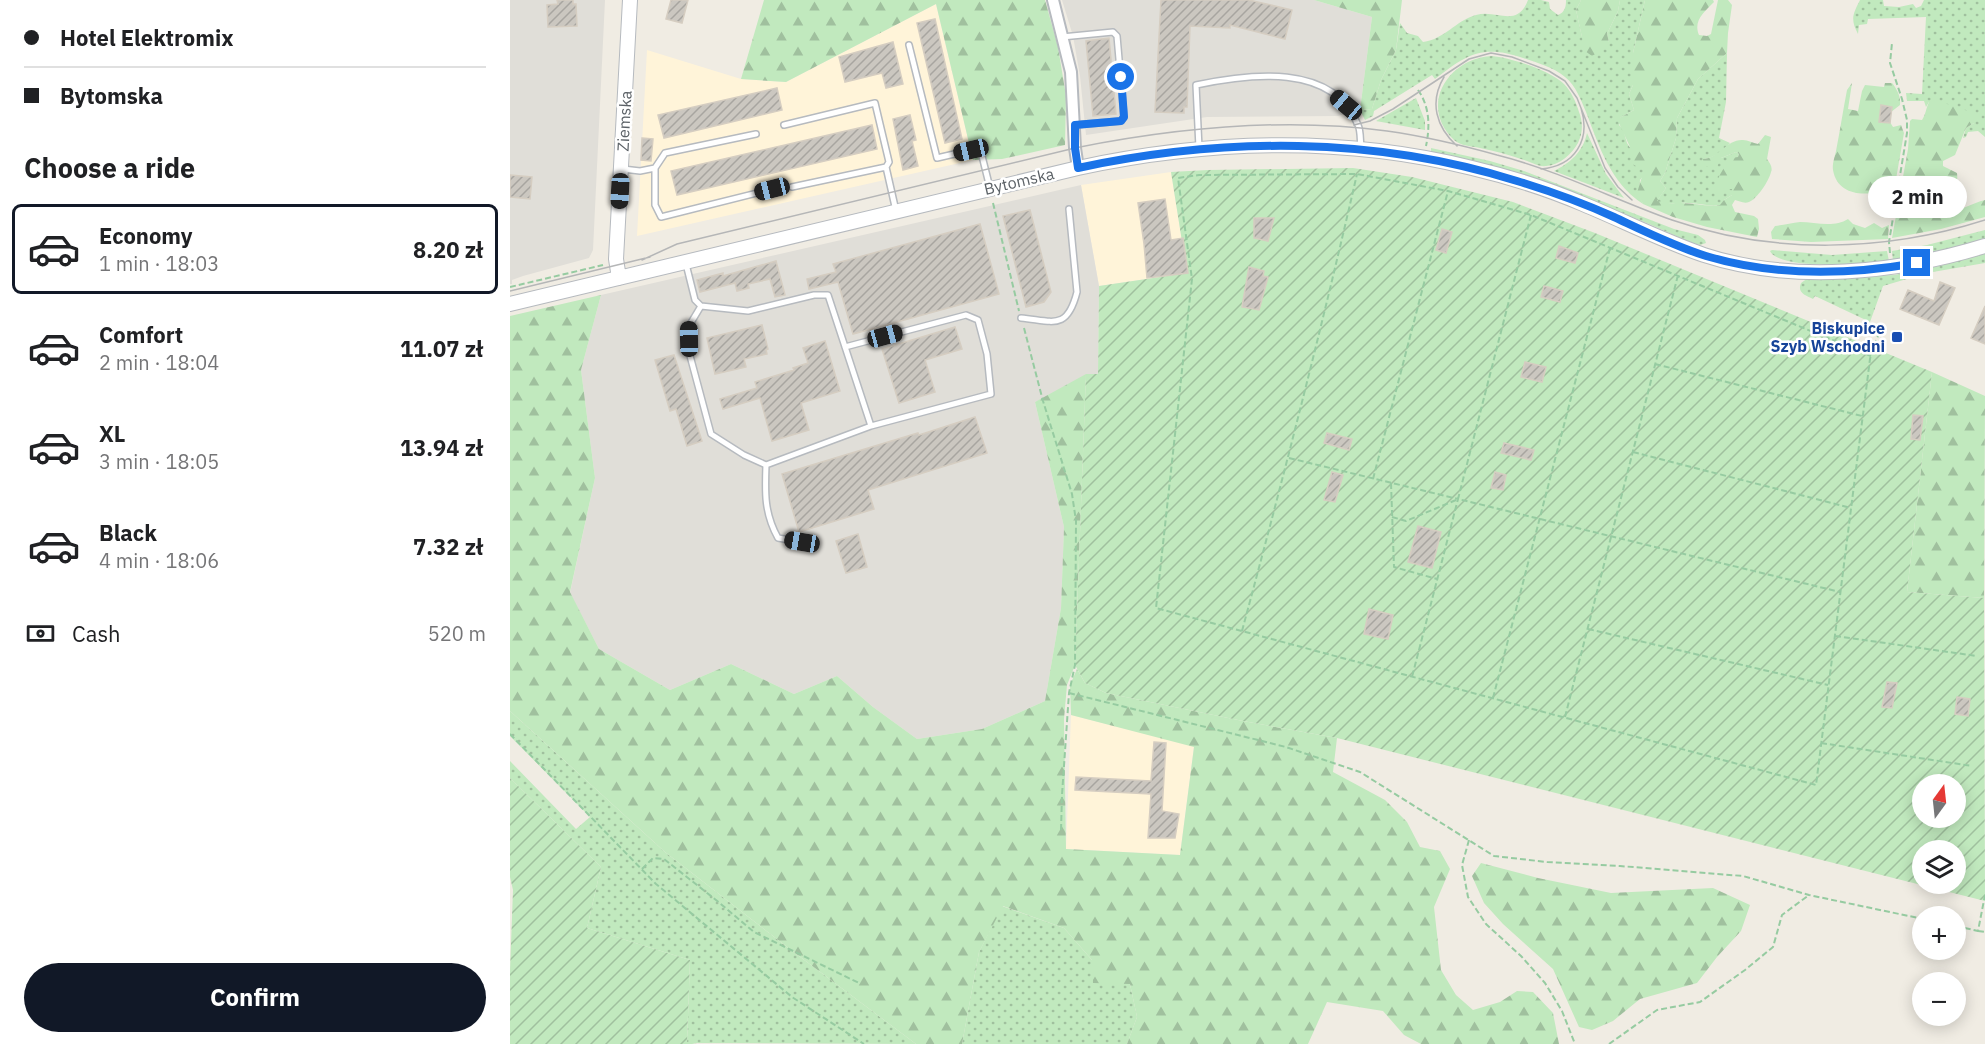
<!DOCTYPE html>
<meta charset="utf-8">
<style>
body{margin:0;font-family:"IBM Plex Sans",sans-serif;background:#f6f6f6;color:#202124;height:100vh;display:flex;flex-direction:column;font-size:22px;white-space:nowrap}
*{box-sizing:border-box;margin:0}
p{font-size:20px;color:#757577}
.icon{flex:none;width:33px;height:33px;fill:none;stroke:currentColor;stroke-width:2;stroke-linecap:round;stroke-linejoin:round}
.map{position:relative;flex:1;overflow:hidden}
.sheet{display:flex;flex-direction:column;background:#fff;width:510px}
.sheet>*{flex:none}
.hud{display:grid;align-content:center;height:132px;padding:0 24px;background:#fff}
.needle{width:39px;rotate:15deg}
.fabs{position:absolute;left:1402px;top:774px;display:grid;gap:12px}
.fabs a{display:grid;place-items:center;width:54px;height:54px;border-radius:50%;background:#fff;box-shadow:0 3px 15px #0003;font-size:30px}
.end{position:absolute;width:27px;height:27px;margin:-14px;border:8px solid #1a73e8;background:#fff;box-shadow:0 0 0 3px #fff}
.from{border-radius:50%}
.bubble{position:absolute;height:42px;border-radius:21px;background:#fff;box-shadow:0 3px 15px #0003;font-size:20px;font-weight:700;line-height:42px;text-align:center}
.car{position:absolute;width:18px;height:36px;margin:-18px -9px;border-radius:8px;box-shadow:0 0 4px 2px #0007;background:linear-gradient(#222 24%,#8ab4d8 0 40%,#222 0 76%,#8ab4d8 0 86%,#222 0)}
.hud b{display:flex;align-items:center;gap:21px;height:57px;font-size:22px}
.hud b+b{border-top:2px solid #e0e0e0}
.hud i{width:15px;height:15px;background:#202124}
ul{padding:0;list-style:none}
li{display:flex;align-items:center;gap:18px;height:90px;margin:0 12px 9px;padding:0 12px;border:3px solid transparent;border-radius:9px}
li div{flex:1}
li b{display:block;font-size:22px}
li em{font-style:normal;font-weight:700}
li.selected{border-color:#111827}
li>.icon{width:54px;height:54px;stroke-width:1.5}
h2{padding:0 24px;font-size:27px;line-height:72px}
.pay{display:flex;align-items:center;gap:15px;height:66px;padding:0 24px;font-size:22px}
.pay p{margin-inline-start:auto}
.action{display:flex;gap:12px;margin-top:auto;padding:12px 24px}
.action a{flex:1;height:69px;border-radius:36px;background:#111827;color:#fff;font-size:24px;font-weight:700;line-height:69px;text-align:center}
main{display:flex;flex:1;min-height:0}
.map>svg:first-child{display:block}
.commercial{fill:#fff4d9}
.industrial{fill:#e0ded8}
.grass{fill:url(#grass-dots)}
.forest{fill:url(#forest-firs)}
.garden{fill:url(#garden-furrows);fill-rule:evenodd}
.building{fill:url(#building-hatch);stroke:#d5cdc1;stroke-width:1.5}
.lines{fill:none;stroke-linecap:round;stroke-linejoin:round}
.service-casing{stroke:#b6babf;stroke-width:8}
.minor-casing{stroke:#b6babf;stroke-width:14}
.tertiary-casing{stroke:#b6babf;stroke-width:16}
.path{stroke:#96cba1;stroke-width:2;stroke-dasharray:6 3;stroke-linecap:butt}
.service{stroke:#fff;stroke-width:5}
.minor{stroke:#fff;stroke-width:10}
.tertiary{stroke:#fff;stroke-width:14}
.tram{stroke:#b5b6b7;stroke-width:1.5}
.route{stroke:#1a73e8;stroke-width:8}
.transit-dot{fill:#1a4fb4;stroke:#fff;stroke-width:2}
.labels{text-anchor:middle;dominant-baseline:central;stroke-width:5;stroke-linejoin:round;paint-order:stroke}
.street-label{font-size:16px;fill:#5b6166;stroke:#fff}
.transit-label{font-size:16px;font-weight:bold;fill:#164399;stroke:#fff;text-anchor:end}
</style>
<main>
<section class="sheet">
<div class="hud">
<b><i class="from"></i>Hotel Elektromix</b>
<b><i></i>Bytomska</b>
</div>
<h2>Choose a ride</h2>
<ul>
<li class="selected"><svg class="icon" aria-label="car" viewBox="0 0 24 24"><path d="M5 17H2v-5l4-1 3-4h7l3 4 3 1v5h-3M9 17h6M6 11h13"/><circle cx="7" cy="17" r="2"/><circle cx="17" cy="17" r="2"/></svg><div><b>Economy</b><p>1 min · 18:03</p></div><em>8.20 zł</em></li>
<li><svg class="icon" aria-label="car" viewBox="0 0 24 24"><path d="M5 17H2v-5l4-1 3-4h7l3 4 3 1v5h-3M9 17h6M6 11h13"/><circle cx="7" cy="17" r="2"/><circle cx="17" cy="17" r="2"/></svg><div><b>Comfort</b><p>2 min · 18:04</p></div><em>11.07 zł</em></li>
<li><svg class="icon" aria-label="car" viewBox="0 0 24 24"><path d="M5 17H2v-5l4-1 3-4h7l3 4 3 1v5h-3M9 17h6M6 11h13"/><circle cx="7" cy="17" r="2"/><circle cx="17" cy="17" r="2"/></svg><div><b>XL</b><p>3 min · 18:05</p></div><em>13.94 zł</em></li>
<li><svg class="icon" aria-label="car" viewBox="0 0 24 24"><path d="M5 17H2v-5l4-1 3-4h7l3 4 3 1v5h-3M9 17h6M6 11h13"/><circle cx="7" cy="17" r="2"/><circle cx="17" cy="17" r="2"/></svg><div><b>Black</b><p>4 min · 18:06</p></div><em>7.32 zł</em></li>
</ul>
<div class="pay"><svg class="icon" aria-label="cash" viewBox="0 0 24 24"><path d="M3 7h18v10H3z"/><circle cx="12" cy="12" r="2"/></svg>Cash<p>520 m</p></div>
<div class="action"><a>Confirm</a></div>
</section>
<div class="map">
<svg width="1475" height="1044" viewBox="0 0 1475 1044">
<defs>
<pattern id="grass-dots" width="8" height="8" patternUnits="userSpaceOnUse" patternTransform="scale(1.5)"><rect width="8" height="8" fill="#c1e9be"/><path d="M2 2h.1M6 6h.1" fill="none" stroke="#a0c09e" stroke-width="1.8" stroke-linecap="round"/></pattern>
<pattern id="forest-firs" width="22" height="20" patternUnits="userSpaceOnUse" patternTransform="scale(1.5)"><rect width="22" height="20" fill="#c1e9be"/><path d="M5 1l3.5 6h-7zM16 11l3.5 6h-7z" fill="#a0c09e"/></pattern>
<pattern id="garden-furrows" width="10" height="10" patternUnits="userSpaceOnUse" patternTransform="scale(1.5)"><rect width="10" height="10" fill="#c1e9be"/><path d="M-1 1l2-2M0 10L10 0M9 11l2-2" fill="none" stroke="#a0c09e"/></pattern>
<pattern id="building-hatch" width="6" height="6" patternUnits="userSpaceOnUse" patternTransform="scale(1.5)"><rect width="6" height="6" fill="#cbc7c0"/><path d="M-1 1l2-2M0 6l6-6M5 7l2-2" fill="none" stroke="#a8a5a0"/></pattern>
</defs>
<rect width="100%" height="100%" fill="#f0ece3"/>
<!-- commercial -->
<path class="commercial" d="M426,4L463,160L127,236L137,50L231,79L276,82Z
M661,172L677,273L589,286L571,185Z
M561,715L684,746L670,855L556,849Z"/>
<!-- industrial -->
<path class="industrial" d="M0,0H95L83,250L79,258L13,276L2,280V284H0Z
M552,0H804L862,17L850,110L828,116L697,117L576,135L570,76L563,36Z
M571,185L589,286L588,375L525,402L554,527L551,608L535,701L472,729L407,739L363,707L327,676L284,694L221,664L160,690L89,649L60,593L85,478L71,370L91,295Z"/>
<!-- grass -->
<path class="grass" d="M1018,0H1031L1039,2L1040,9L1048,15C1055,12 1056,7 1056,0H1071L1066,10L1072,37L1099,42L1097,34L1108,11L1110,0H1135L1123,53V85L1119,94L1124,110L1111,117L1109,125L1113,129L1117,143L1134,169V175L1130,180L1129,195L1133,204C1100,182 1090,148 1076,112C1071,100 1066,86 1055,77C1043,67 1027,63 1013,58C973,44 957,54 925,79L922,75L864,111L863,116L855,120L850,110L862,109L871,80L886,50L890,23L897,33L908,36L913,42C935,39 945,21 966,15C987,9 1007,29 1018,0Z
M1350,0H1373L1374,6L1389,7L1403,4L1406,8L1411,6L1414,0H1475V137L1468,131L1458,132L1456,137L1453,138L1456,128L1464,123C1447,108 1442,104 1419,102L1416,107L1414,101H1397L1396,93L1412,94L1416,17L1358,19L1357,24L1349,25L1348,34C1340,19 1343,14 1350,0Z
M1217,53L1216,102L1209,138L1220,143C1214,151 1203,158 1194,159L1211,158L1226,152L1229,154L1216,189H1223L1222,195L1214,200L1211,205C1197,207 1184,202 1171,203C1160,203 1158,204 1146,202L1156,188L1150,181L1155,173L1166,138L1167,118L1188,79Z
M982,56C1001,58 1040,70 1054,84C1061,91 1066,102 1069,112C1073,122 1073,133 1068,143C1062,154 1050,165 1036,166C1029,167 1021,162 1014,160C1000,155 985,151 970,148C961,146 951,146 944,140C908,106 938,58 982,56Z
M906,98L915,121V130L866,121Z
M1077,133L1096,174L1114,198L1044,171C1060,163 1073,152 1077,133Z
M921,148L980,161L1014,171L1164,229L1188,235L1195,240L1196,243L1190,245L1182,243C1097,205 1013,169 921,152Z
M1475,230V239L1429,254L1383,261L1382,251L1417,245Z
M1262,250L1322,255L1377,251L1379,261C1357,264 1270,271 1260,251Z
M1475,253V263L1417,273L1373,286L1360,322L1305,296L1303,299C1295,295 1287,293 1291,283L1298,278L1384,275L1429,266Z
M0,711L155,852L281,950L406,1044L177,1043L180,960L77,928L91,867L0,778V761L66,829L80,817L0,736Z
M492,906L554,928L582,960L620,984L627,1017L617,1044H452L469,952Z"/>
<!-- forest -->
<path class="forest" d="M254,0H535L548,47L556,96L555,145L492,159L463,160L426,4L276,82L231,79Z
M804,0H892L886,50L871,80L862,109L850,110L862,17Z
M1071,0H1110L1108,11L1097,34L1099,42L1097,47L1082,56L1075,51L1066,10Z
M1135,0H1203L1204,2C1194,12 1183,21 1189,35L1197,36L1201,34L1208,0H1218L1222,5L1218,33L1217,53L1188,79L1167,118L1166,138L1155,173L1150,181L1156,188L1147,201C1157,204 1161,203 1171,203C1185,203 1197,207 1210,205L1214,200L1222,195V189H1216L1212,195L1207,196L1204,192C1207,178 1212,169 1222,158L1228,157L1229,154L1226,152L1211,158L1207,167L1194,166L1193,159C1209,158 1217,139 1233,140C1238,140 1243,143 1248,144L1255,135L1261,137L1257,159C1260,163 1263,168 1261,172C1259,181 1247,199 1239,202C1234,204 1229,201 1225,200L1222,205L1225,212L1244,216L1248,219L1249,229L1247,237L1197,227L1163,217L1133,204L1127,193L1134,170L1124,165V159L1119,152L1120,147L1108,121L1111,117L1124,110L1119,94L1123,85V53Z
M1342,83L1338,109L1348,111L1352,91L1355,85L1374,87L1375,83H1382C1387,89 1391,97 1390,105L1381,112L1382,107L1371,105L1369,121L1380,122L1383,127L1391,125L1394,133L1385,185C1366,197 1328,200 1323,170C1322,164 1325,156 1326,151C1330,131 1333,110 1337,90Z
M1426,101C1438,104 1458,109 1466,116L1464,123L1456,128L1445,155L1433,161V166L1447,173C1449,188 1440,188 1432,196V205L1439,213C1452,210 1462,203 1475,200V217L1431,229L1382,238L1398,149L1400,121L1402,119L1412,120C1416,114 1416,108 1419,102Z
M1338,219L1343,224L1355,228L1364,223L1372,228L1379,225L1378,239L1301,242L1262,239L1261,232L1265,226C1273,225 1282,223 1290,222C1305,222 1324,228 1338,219Z
M91,295L71,370L85,478L60,592L89,649L160,690L221,664L284,694L327,676L363,707L407,739L472,729L535,701L551,608L554,527L525,402L576,374L565,665L557,685L554,719L556,849L670,855L684,747L561,715L560,685L567,669L575,683L596,693L733,721L827,738L823,772L875,800L897,822L910,847L930,851L940,869L924,907L931,970L946,995L963,1010L990,1002L1007,991L1023,992L1043,1013L1049,1044H911L894,1035L873,1011L817,1002L798,1044H617L627,1017L620,984L583,983L582,960L554,928L493,906L469,952L452,1044H406L281,950L155,852L0,711V316Z
M1422,372L1475,396L1474,598L1397,592Z
M971,863L1028,878L1101,893L1203,888L1240,905L1231,931L1207,957L1187,983L1130,999L1103,1021L1082,1030L1069,1027L1043,969L993,924L974,903L962,876Z"/>
<!-- garden -->
<path class="garden" d="M843,168L902,177L1003,202L1085,233L1422,372L1397,592L1474,598L1475,901L827,738L733,721L596,693L575,683L565,665L576,374H588L589,286L677,273L661,172L698,170ZM1413,784H1446V818H1413ZM1413,850H1446V884H1413Z
M0,778L91,867L77,928L180,960L177,1042L187,1044H0V971L3,890L0,877Z"/>
<!-- building -->
<path class="building" d="M47,0H63V4H66L67,26L38,27L37,5L48,4Z
M161,0H178L172,23L156,19Z
M651,0H739L782,10L775,39L720,25V28L680,26L677,107H674V113L645,112Z
M425,19L452,139L435,143L407,23Z
M599,38L606,114L583,116L576,41Z
M383,42L393,84L376,88L372,73L335,82L329,57Z
M267,88L272,110L154,138L148,115Z
M1371,105L1382,107L1380,123L1369,122Z
M400,115L406,140L402,141L408,166L393,170L383,119Z
M362,125L367,149L167,195L161,171Z
M132,138L143,139L141,161L131,160Z
M0,175L22,177L20,199L0,197Z
M655,199L661,240L673,238L678,273L637,278L634,244L628,203Z
M520,210L541,292L534,302L516,307L493,216Z
M744,218H764L758,241L744,238Z
M470,224L489,294L343,334L328,282L299,289L297,279L326,272L323,264Z
M932,229L942,232L936,253L926,250Z
M1049,246L1068,253L1065,263L1046,258Z
M266,261L275,295L265,297L260,279L238,284L239,288L227,291L225,283L190,292L187,280L213,273V276Z
M739,267L754,271L753,276L758,277L749,310L732,307Z
M1430,282L1445,288L1429,325L1390,309L1398,290L1424,301Z
M1034,286L1053,291L1050,302L1031,297Z
M1475,306V344L1461,338Z
M252,325L258,349L256,350L257,354L234,359L236,367L205,374L197,338Z
M445,327L452,349L415,360L425,392L389,403L372,349Z
M315,341L330,391L291,403L299,430L262,441L250,398L213,409L210,399L247,388L245,382L284,370L283,368L298,363L293,348Z
M164,355L192,441L177,446L166,409L160,411L145,360Z
M1015,362L1036,367L1032,382L1011,377Z
M1403,415L1413,416L1410,440L1401,439Z
M465,417L477,453L358,490L364,509L289,532L272,474L408,433L409,435Z
M817,433L842,439L839,450L814,443Z
M994,443L1024,450L1021,460L991,453Z
M822,472L833,475L825,502L814,500Z
M985,472L996,475L993,490L981,488Z
M908,526L931,532L922,568L898,562Z
M348,534L357,567L336,573L326,541Z
M859,609L883,615L878,639L854,634Z
M1377,682L1387,683L1382,708L1372,707Z
M1447,697L1460,699L1458,716L1445,714Z
M644,742L656,743L652,811L669,814L665,838H638L641,794L565,790L566,777L641,781Z"/>
<g class="lines">
<defs>
<path id="service" d="M552,37L603,32L607,36L614,117L611,121L565,125
M399,45L427,158L470,148L480,188
M274,125L365,103L379,162L376,167L386,211
M689,148L686,85C738,74 823,62 848,125C851,131 850,141 851,148
M145,168V205L151,217L263,189
M113,169L130,171L145,168L155,153L246,134
M282,187L376,167
M176,264L185,300L191,306L238,311L304,295H318L361,426
M191,306L179,326V352L201,434L234,455L256,465L361,426L481,394L477,354L468,320L456,315L335,347
M511,318C543,321 557,331 567,292L559,209
M256,465C255,492 254,513 268,538L292,542"/>
<path id="minor" d="M543,0L561,72L565,148L568,168"/>
<path id="tertiary" d="M109,278L106,259L120,0
M0,304L568,168C698,140 833,136 962,168C1000,177 1038,189 1073,204C1114,221 1153,241 1194,255C1283,284 1387,273 1475,246"/>
</defs>
<!-- service casing -->
<use href="#service" class="service-casing"/>
<!-- minor casing -->
<use href="#minor" class="minor-casing"/>
<!-- tertiary casing -->
<use href="#tertiary" class="tertiary-casing"/>
<!-- path -->
<path class="path" d="M908,90C920,107 920,127 916,146
M483,203L509,311
M1021,215L948,499L1330,592
M1380,253L1379,242L1397,133V120L1392,99L1380,63L1382,43
M0,287L93,265
M514,328L533,401L562,494L566,521L565,665L559,693L552,795L551,830
M1361,356L1021,215L938,191L847,174L689,175L668,178L682,279L646,608L1306,785L1360,359C1362,351 1364,344 1368,336
M1145,364L1352,416
M1123,452L1341,508
M779,458L948,499L902,677
M863,479L938,191
M881,483L884,567L927,579
M882,517L896,521L946,500
M1078,629L1318,685
M732,631C773,479 812,327 847,174
M1325,636L1467,656
M559,693L776,747L850,772L984,856L1037,862L1110,866L1233,876L1299,895L1413,919
M983,698L1100,248
M1055,717L1168,275
M0,734L146,884L282,997L354,1044
M1311,743L1462,766
M959,840L952,865L958,897L976,924L1011,956L1035,983L1052,1011L1065,1044
M132,869L143,858L154,859L206,900L244,932L349,983
M1446,926L1468,931L1475,895
M1468,931L1475,932
M1099,1044L1147,1010L1190,1002L1235,970L1263,947L1272,915L1299,895"/>
<!-- service -->
<use href="#service" class="service"/>
<!-- minor -->
<use href="#minor" class="minor"/>
<!-- tertiary -->
<use href="#tertiary" class="tertiary"/>
<!-- tram -->
<path class="tram" d="M934,77C919,102 926,127 947,146
M844,125L860,121L883,109L959,59L981,53L1002,57L1039,71L1055,81L1067,98L1095,168L1108,187L1122,200
M1031,169C1065,166 1081,140 1071,108
M132,260L167,244L565,148C665,128 775,117 877,131C913,136 951,145 987,155C1047,170 1103,199 1162,220C1263,255 1375,252 1475,220
M0,291L140,257"/>
</g>
<g class="lines">
<!-- route -->
<path class="route" d="M611,77L614,117L611,121L565,125V148L568,168C713,137 864,136 1007,181C1040,191 1073,203 1104,217C1134,231 1164,246 1196,256C1263,276 1338,275 1407,263"/>
</g>
<!-- markers -->
<rect class="transit-dot" x="1381" y="331" width="12" height="12" rx="3"/>
<g class="labels">
<!-- street labels -->
<g class="street-label">
<text transform="translate(114 121) rotate(-87)">Ziemska</text>
<text transform="translate(509 181) rotate(-13)">Bytomska</text>
</g>
<!-- transit labels -->
<g class="transit-label">
<text x="1375" y="328">Biskupice<tspan x="1375" dy="18">Szyb Wschodni</tspan></text>
</g>
</g>
</svg>
<div class="fabs">
<a><svg class="needle" viewBox="-14 -14 28 28"><path d="M0-13l5 13h-10z" fill="#e53935"/><path d="M0 13l5-13h-10z" fill="#757577"/></svg></a>
<a><svg class="icon" aria-label="layers" viewBox="0 0 24 24"><path d="M12 4l9 5-9 5-9-5zM3 14l9 5 9-5"/></svg></a>
<a>+</a>
<a>−</a>
</div>
<i class="end from" style="left:611px;top:77px"></i>
<i class="end" style="left:1407px;top:263px"></i>
<div class="bubble" style="left:1358px;top:176px;width:99px">2 min</div>
<i class="car" style="left:836px;top:105px;rotate:310deg"></i>
<i class="car" style="left:461px;top:150px;rotate:257deg"></i>
<i class="car" style="left:262px;top:189px;rotate:256deg"></i>
<i class="car" style="left:110px;top:191px;rotate:183deg"></i>
<i class="car" style="left:375px;top:336px;rotate:75deg"></i>
<i class="car" style="left:179px;top:339px;rotate:359deg"></i>
<i class="car" style="left:292px;top:542px;rotate:280deg"></i>
</div>
</main>
